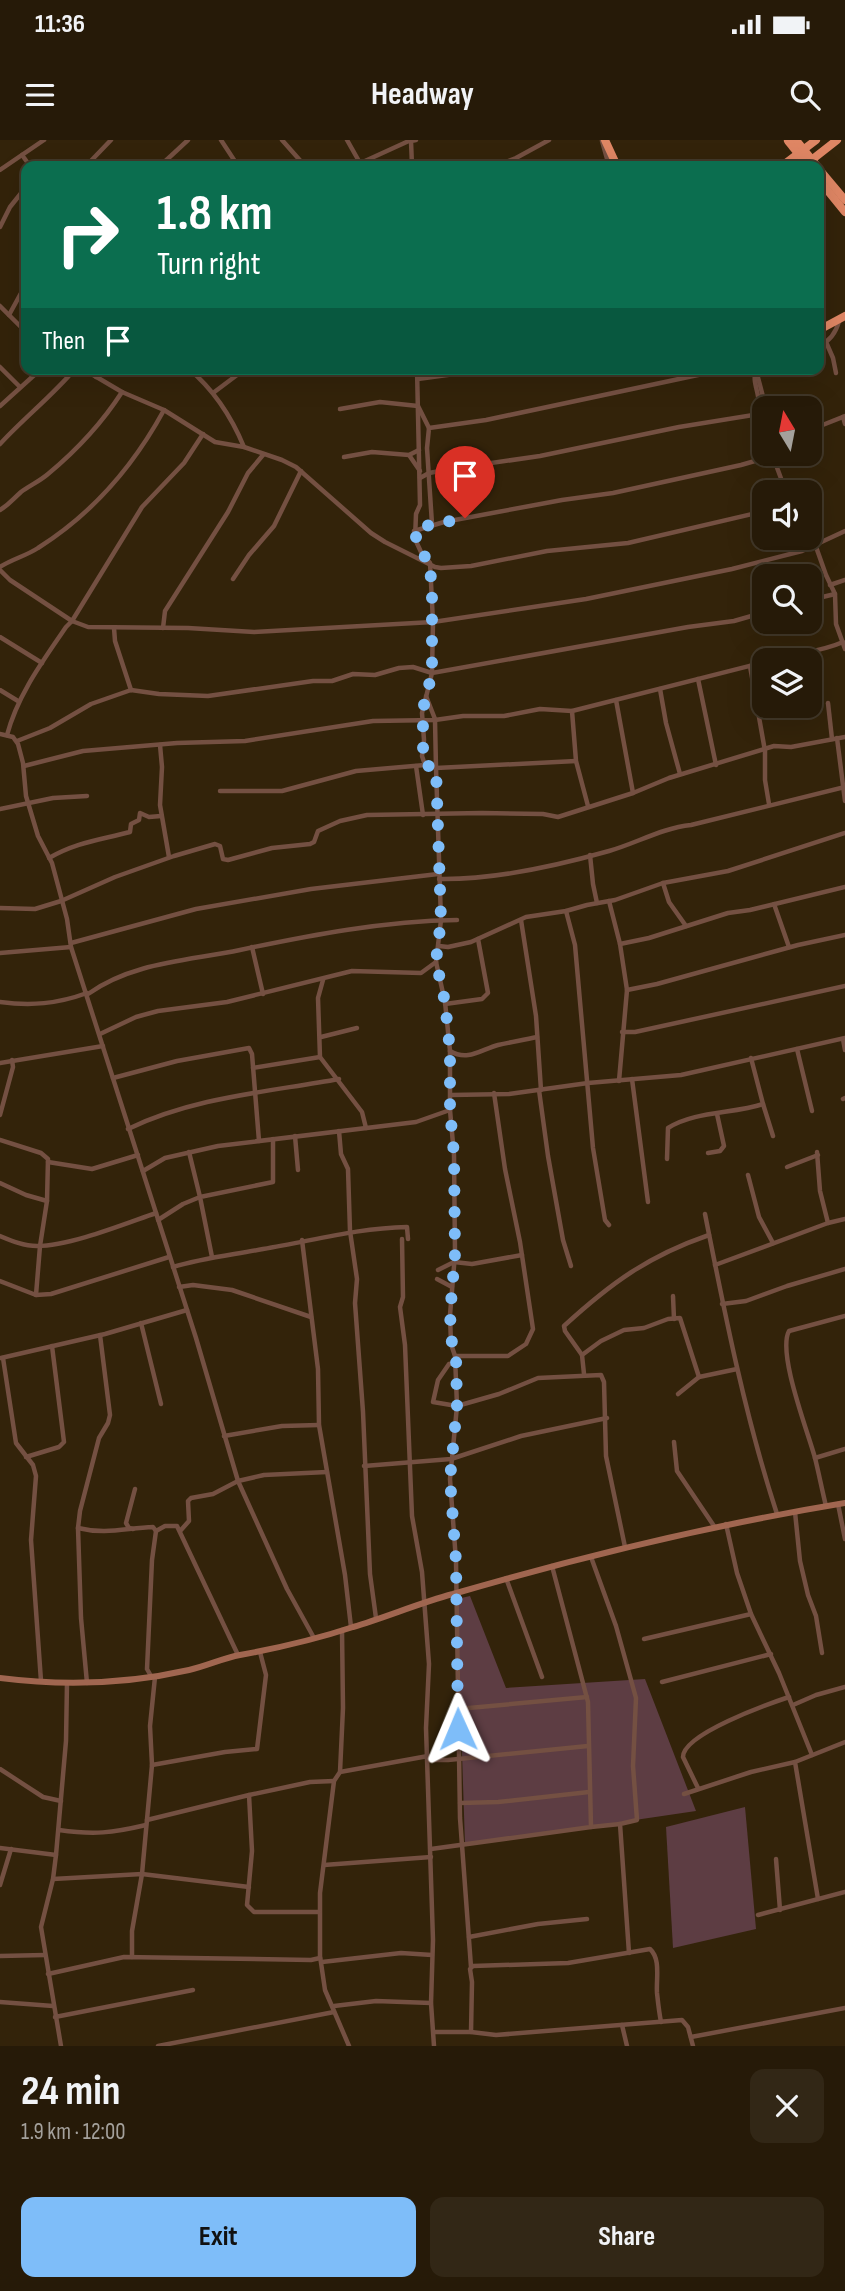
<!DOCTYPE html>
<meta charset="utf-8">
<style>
body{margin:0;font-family:"Sofia Sans Condensed",sans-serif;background:#322716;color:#f1f3f6;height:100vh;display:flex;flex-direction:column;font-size:26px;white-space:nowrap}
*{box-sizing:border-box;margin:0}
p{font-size:23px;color:#a4a19c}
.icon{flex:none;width:38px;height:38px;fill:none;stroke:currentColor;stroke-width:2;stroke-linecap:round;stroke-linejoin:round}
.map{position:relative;height:1906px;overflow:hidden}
.details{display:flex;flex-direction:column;background:#261a08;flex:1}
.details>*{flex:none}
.banner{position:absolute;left:21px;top:21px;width:803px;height:214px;border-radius:14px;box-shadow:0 7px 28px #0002,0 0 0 2px #423829;background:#0b6e4f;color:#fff;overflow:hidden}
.needle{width:46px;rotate:350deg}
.buttons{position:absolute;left:752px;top:256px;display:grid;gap:14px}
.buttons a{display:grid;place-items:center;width:70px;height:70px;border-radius:14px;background:#261a08;box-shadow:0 7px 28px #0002,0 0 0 2px #423829;font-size:35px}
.pin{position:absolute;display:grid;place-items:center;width:60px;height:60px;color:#fff;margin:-72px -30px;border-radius:50% 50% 50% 0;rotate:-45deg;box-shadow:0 0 7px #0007}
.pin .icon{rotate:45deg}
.me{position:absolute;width:77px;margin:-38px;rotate:359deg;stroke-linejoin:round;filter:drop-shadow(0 0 5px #0008)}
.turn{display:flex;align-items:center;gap:24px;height:147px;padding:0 21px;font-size:32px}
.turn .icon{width:91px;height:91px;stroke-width:2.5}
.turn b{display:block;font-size:49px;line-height:60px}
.then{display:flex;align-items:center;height:66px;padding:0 21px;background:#0003;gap:14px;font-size:26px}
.round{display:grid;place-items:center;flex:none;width:74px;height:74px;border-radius:14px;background:#322716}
.headline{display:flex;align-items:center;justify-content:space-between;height:119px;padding:0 21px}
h1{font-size:42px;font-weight:700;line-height:52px}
.cta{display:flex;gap:14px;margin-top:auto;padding:14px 21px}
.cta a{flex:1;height:80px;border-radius:14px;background:#7ebdf9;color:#111;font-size:28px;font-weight:700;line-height:80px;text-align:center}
.cta a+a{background:#322716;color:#f1f3f6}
.status{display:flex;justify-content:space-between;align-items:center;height:49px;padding:0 35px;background:#261a08;direction:ltr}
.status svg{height:19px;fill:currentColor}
header{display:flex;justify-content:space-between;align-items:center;height:91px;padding:0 21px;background:#261a08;font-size:32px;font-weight:700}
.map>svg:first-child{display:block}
.green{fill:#5d3d43}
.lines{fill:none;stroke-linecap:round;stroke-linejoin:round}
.street{stroke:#745042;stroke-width:4.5}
.secondary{stroke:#a06650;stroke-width:6}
.highway{stroke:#df8664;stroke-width:8}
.highway-bridge{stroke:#df8664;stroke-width:8}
.route{stroke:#7ebdf9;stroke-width:12;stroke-dasharray:0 21.6}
</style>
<div class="status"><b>11:36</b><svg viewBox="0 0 49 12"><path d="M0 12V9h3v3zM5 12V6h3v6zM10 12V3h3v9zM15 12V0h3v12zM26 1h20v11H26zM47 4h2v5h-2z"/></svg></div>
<header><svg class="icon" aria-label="menu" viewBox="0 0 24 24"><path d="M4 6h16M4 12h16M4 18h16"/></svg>Headway<svg class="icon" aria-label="search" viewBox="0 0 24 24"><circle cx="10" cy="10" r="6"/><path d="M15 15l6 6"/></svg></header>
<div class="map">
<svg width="845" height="1906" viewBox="0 0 845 1906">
<rect width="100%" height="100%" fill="#33230a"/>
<!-- green -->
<g class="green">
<path d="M 470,1456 L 506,1548 L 645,1539 L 696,1671 L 465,1705 L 457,1459 Z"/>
<path d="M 745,1667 L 756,1789 L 673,1808 L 666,1687 Z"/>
</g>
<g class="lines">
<!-- street -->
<g class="street">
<path d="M 221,0 L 238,26"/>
<path d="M 282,0 L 305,26"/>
<path d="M 347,0 L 360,23"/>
<path d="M 602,1 L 609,26"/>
<path d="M 22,15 L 30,26"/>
<path d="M 86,26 L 111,0"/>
<path d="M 160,26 L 188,0"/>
<path d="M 354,26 L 411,0"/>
<path d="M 412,26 L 411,1 L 416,0"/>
<path d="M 495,26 L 516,18 L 549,0"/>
<path d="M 0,30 L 44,0"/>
<path d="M 0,87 L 10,67 L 26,47"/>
<path d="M 0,166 L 26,192"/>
<path d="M 9,175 L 26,144"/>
<path d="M 826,202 L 833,218 L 836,233"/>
<path d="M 819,206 C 830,201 836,193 839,181"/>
<path d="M 0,227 L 19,246"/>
<path d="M 83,229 L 122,252 L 164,270 L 215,302 L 244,307 L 282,320 L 296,327 L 371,393 L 385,402 L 435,427 L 441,428 L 471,426 L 547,411 L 628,403 L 765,371"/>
<path d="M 189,229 C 214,250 232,278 244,307"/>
<path d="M 417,229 L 420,365 L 416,374 L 415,399 L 421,412 L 430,423 L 433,482 L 432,533 L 422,573 L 424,600 L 422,616 L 425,625 L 436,628 L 441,780 L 436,822 L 445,862 L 450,911 L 450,970 L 454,1015 L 455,1114 L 450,1175 L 451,1204 L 455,1216 L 457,1266 L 450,1339 L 456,1421 L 460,1678 L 471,1827"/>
<path d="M 756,230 L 766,268"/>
<path d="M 314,234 L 322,229"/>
<path d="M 96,237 L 101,229"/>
<path d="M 418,239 L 491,229"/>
<path d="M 213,253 L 245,229"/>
<path d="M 0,266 L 41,229"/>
<path d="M 340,269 L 380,262 L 418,266 L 429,288"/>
<path d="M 754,274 C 766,260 750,245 756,229"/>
<path d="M 843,277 L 845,284"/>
<path d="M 810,290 L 845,276"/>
<path d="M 0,304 C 24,278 52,256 75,229"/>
<path d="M 772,314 L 786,352"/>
<path d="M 409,315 L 420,331"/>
<path d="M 344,317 L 372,312 L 409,315 L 419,310"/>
<path d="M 420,338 L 429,333 L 457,328 L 540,316 L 679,287 L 765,273"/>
<path d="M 0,370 C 10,364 13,359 21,352 C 29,346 40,341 48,334 C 77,310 102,283 122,252"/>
<path d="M 432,384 L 427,308 L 429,288 L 486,280 L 726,229"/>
<path d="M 414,391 L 444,382 L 562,360 L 613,353 L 741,325 L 772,316"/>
<path d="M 808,397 L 815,404 L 826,435 L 835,454 L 836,484 L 845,509"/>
<path d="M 0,427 C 12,419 26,416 38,408 C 92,374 134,325 164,270"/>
<path d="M 0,430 L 10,440 L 72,481 L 142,367 L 184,323 L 203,294"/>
<path d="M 233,439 L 249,415 L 274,386 L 301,331"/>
<path d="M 830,445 L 845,440"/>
<path d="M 810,460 L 835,454"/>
<path d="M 114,488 L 115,501 L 131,550"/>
<path d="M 163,488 L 165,471 L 228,372 L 248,333 L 263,315"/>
<path d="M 0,497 L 42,523"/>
<path d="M 773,520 C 796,513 821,512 843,502"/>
<path d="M 750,526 L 765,611 L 765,640 L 769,664"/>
<path d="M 698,539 L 716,625"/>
<path d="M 660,549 L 666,583 L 680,634"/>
<path d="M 0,550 L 18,561"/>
<path d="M 426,556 L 435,579"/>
<path d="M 616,560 L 633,653"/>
<path d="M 828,563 L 832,599"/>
<path d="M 572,571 L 576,621 L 588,666"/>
<path d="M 435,580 L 436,628 L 576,621"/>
<path d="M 0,594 L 13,597 L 18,604 L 23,623 L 26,656 L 38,696 L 52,723 L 67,779 L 71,807 L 196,1198 L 238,1341 L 287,1449 L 314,1498"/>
<path d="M 7,595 C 18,554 43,521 66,487 L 72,481 L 88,487 L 188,488 L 254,492 L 433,482 L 586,459 L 732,429 L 802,411 L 845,391"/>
<path d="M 837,598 L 845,661"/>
<path d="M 17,601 L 50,588 L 91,564 L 131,550 L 159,554 L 208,556 L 313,541 L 332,541 L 353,534 L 375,535 L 399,528 L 413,527 L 432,533 L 688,487 L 734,481 L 765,472"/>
<path d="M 160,605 L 162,627 L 160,665 L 169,717"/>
<path d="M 24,626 L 83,611 L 177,603 L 245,601 L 373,581 L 435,580 L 463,576 L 504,576 L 540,569 L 572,571 L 765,522"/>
<path d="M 416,626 L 423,675"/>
<path d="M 220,651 L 282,651 L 356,631 L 425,625"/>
<path d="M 0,669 L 53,658 L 87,656"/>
<path d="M 590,715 L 593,744 L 597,763"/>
<path d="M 49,718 C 77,702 100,700 130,692 L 131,684 L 139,680 L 140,673 L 149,677 L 161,676"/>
<path d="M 439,739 C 494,740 556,726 609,711 C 637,703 662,688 691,685 L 845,647"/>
<path d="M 663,743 L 669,762 L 686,786"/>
<path d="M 609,761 L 620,804 L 627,850 L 619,941"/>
<path d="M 774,764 L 789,807"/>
<path d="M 0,768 L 35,769 L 61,761 L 115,737 L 174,716 L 215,704 L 220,706 L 223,719 L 228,720 L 272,708 L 310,704 L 314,702 L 318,691 L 340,681 L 367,675 L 482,673 L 543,674 L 558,677 L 633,653 L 669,638 L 774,606 L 791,607 L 845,597"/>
<path d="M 566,771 L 575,805 L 593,1008 L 605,1080 L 609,1085"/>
<path d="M 521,780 L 536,876 L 541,950"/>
<path d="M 71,803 L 196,769 L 311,749 L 438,734"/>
<path d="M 620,804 L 649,798 L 728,773 L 750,770 L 845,747"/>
<path d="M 439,806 L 448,807 L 471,802 L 526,777 L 566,771 L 587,765 L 615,760 L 663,743 L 728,731 L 845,693"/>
<path d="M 252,807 L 263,854"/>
<path d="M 0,813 L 71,807"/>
<path d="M 323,840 L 318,858 L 320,917 L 362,972 L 366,988"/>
<path d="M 627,850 L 657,844 L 798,805 L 845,795"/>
<path d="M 88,854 C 133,822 188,821 240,810 C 311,795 384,781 457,780"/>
<path d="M 0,862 C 31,866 57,864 87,853"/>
<path d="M 445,864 L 482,859 L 488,853 L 478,799"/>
<path d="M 622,892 L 635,892 L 845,846"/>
<path d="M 100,894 L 136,877 L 158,871 L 227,862 L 352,831 L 421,833 L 436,822"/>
<path d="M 321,897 L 357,888"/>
<path d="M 843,899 L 845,910"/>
<path d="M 797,909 L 812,971"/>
<path d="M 450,911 C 468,922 482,909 498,905 C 511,902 524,900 537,897"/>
<path d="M 0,923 L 103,906"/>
<path d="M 253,928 L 320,917"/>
<path d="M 113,938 L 177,921 L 249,908 L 252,914 L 259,1001"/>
<path d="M 632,939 L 648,1062"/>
<path d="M 539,950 L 548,1016 L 563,1100 L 571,1126"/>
<path d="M 451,955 L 509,954 L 588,943 L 681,935 L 845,898"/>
<path d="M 843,959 L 845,958"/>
<path d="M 763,964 L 773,996"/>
<path d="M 0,975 L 13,927 L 12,920"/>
<path d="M 128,989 C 194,957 268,952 339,939"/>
<path d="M 339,991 L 341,1014 L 348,1029 L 350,1091 L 357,1139 L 355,1163 L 363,1272 L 370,1434 L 376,1478"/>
<path d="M 295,996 L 298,1030"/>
<path d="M 0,1000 L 41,1013 L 48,1019 L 47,1061 L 40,1106 L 36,1155"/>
<path d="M 817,1012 L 820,1051 L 828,1083"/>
<path d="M 708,1013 L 720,1011 L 724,1006 L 717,974"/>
<path d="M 667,1019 L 668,988 C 695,971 733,974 763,964 L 751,918"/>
<path d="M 48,1022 L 92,1029 L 138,1015"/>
<path d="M 787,1027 L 818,1015"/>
<path d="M 143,1031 L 165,1018 L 218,1006 L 416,982 L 450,970"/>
<path d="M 748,1035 L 759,1077 L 773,1103"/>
<path d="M 0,1043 L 26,1055 L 47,1061"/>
<path d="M 705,1074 C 725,1175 745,1276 777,1374"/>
<path d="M 158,1080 L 183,1064 L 200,1057 L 189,1012"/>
<path d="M 0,1096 C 12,1101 24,1106 37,1106 C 70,1106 124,1084 156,1073"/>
<path d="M 402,1099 L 403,1157 L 400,1167 L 405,1205 L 412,1376 L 422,1432 L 429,1524 L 426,1588 L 433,1800 L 431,1863 L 434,1906"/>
<path d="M 302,1100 L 318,1229 L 319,1285 L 345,1435 L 351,1487"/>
<path d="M 212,1117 L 200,1057 L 273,1042 L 273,999"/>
<path d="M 715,1125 L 828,1083 L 845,1079"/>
<path d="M 173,1127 C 203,1118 232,1115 263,1109 C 312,1101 357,1088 407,1087 L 408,1099"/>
<path d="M 438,1130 L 454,1122 L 472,1124 L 522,1115"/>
<path d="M 437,1139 L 452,1147"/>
<path d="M 0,1141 L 36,1155 L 51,1154 L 169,1117"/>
<path d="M 179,1147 L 193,1145 L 232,1150 L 311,1177"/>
<path d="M 673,1156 L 674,1179"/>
<path d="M 722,1164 L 746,1161 L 787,1146 L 845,1129"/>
<path d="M 141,1183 L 161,1264"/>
<path d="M 582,1215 L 565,1191 L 564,1186 C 611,1143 648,1116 709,1095"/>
<path d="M 455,1216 L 508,1216 L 526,1204 L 533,1189 L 520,1102 L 505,1029 L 494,953"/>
<path d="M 1,1218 L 105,1194 L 187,1170"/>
<path d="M 3,1218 L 16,1303 L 33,1325 L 36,1336 L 31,1400 L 41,1541"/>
<path d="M 456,1223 L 449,1224 L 438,1240 L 433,1262 L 457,1266 L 499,1254 L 538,1238 L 601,1235 L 604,1242 L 606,1316 L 625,1407"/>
<path d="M 584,1234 L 582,1215 L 601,1201 L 624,1190 L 644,1188 L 668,1179 L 680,1178 L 699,1237"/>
<path d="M 678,1254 L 699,1237 L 737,1229"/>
<path d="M 224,1296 L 282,1286 L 319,1285"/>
<path d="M 674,1302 L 677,1331 L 714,1386"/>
<path d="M 26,1317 L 59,1307 L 64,1302 L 52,1206"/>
<path d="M 815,1318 L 845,1309"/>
<path d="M 364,1326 L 451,1319 L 521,1296 L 607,1278"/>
<path d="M 838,1364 L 845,1399"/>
<path d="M 826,1366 C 822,1350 819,1334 815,1318 C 808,1292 777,1213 789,1191 L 845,1176"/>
<path d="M 795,1372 L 800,1421 L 808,1455 L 816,1476 L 822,1513"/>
<path d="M 726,1384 L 737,1433 L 751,1474 L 779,1533 L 812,1615"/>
<path d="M 78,1388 C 106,1395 126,1388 153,1387 L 156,1391 L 165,1386 L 177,1386 L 238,1515"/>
<path d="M 133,1389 L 129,1388 L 126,1383 L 135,1349"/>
<path d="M 181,1390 L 189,1381 L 188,1361 L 191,1358 L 213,1354 L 238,1341 L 264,1335 L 327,1332"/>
<path d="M 591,1417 L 616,1486 L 636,1558 L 633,1626 L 637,1680 L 620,1684 L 629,1813"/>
<path d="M 506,1438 L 542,1537"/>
<path d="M 342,1490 L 343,1568 L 340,1632 L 334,1641 L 320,1753 L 320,1816 L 325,1850 L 349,1906"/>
<path d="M 644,1499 L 751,1474"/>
<path d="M 151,1536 L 147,1529 L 152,1420 L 156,1391"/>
<path d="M 662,1542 L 771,1514"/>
<path d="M 87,1543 L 81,1478 L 78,1388 L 80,1371 L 99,1298 L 108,1283 L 110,1275 L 100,1195"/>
<path d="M 793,1565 L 816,1555 L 845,1547"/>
<path d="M 458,1569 L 587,1557"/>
<path d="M 428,1620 L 448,1620 L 588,1606"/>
<path d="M 152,1625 L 225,1612 L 257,1609 L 266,1535 L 260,1512"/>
<path d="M 0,1629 L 43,1657 L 61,1661"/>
<path d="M 340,1632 L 428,1616"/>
<path d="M 698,1648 L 683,1617 C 683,1594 768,1564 789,1557"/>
<path d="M 684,1654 L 751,1632 L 795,1622"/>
<path d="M 249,1655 L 252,1711 L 247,1765 L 254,1772 L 319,1772"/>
<path d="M 460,1663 L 498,1662 L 589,1652"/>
<path d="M 147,1680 L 249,1655 L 310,1642 L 334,1641"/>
<path d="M 591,1687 L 620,1684"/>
<path d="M 59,1690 C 94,1695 112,1693 146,1685"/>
<path d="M 0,1708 L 56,1715"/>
<path d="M 431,1709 L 591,1687 L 588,1562 L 552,1426"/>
<path d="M 776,1719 L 780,1770"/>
<path d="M 324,1725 L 431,1717"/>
<path d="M 53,1739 L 142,1734 L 249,1747"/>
<path d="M 0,1745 L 11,1709"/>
<path d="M 818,1759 L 795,1622 L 845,1602"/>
<path d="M 758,1775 L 845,1752"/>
<path d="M 469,1797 L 538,1784 L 587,1779"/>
<path d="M 0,1816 L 45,1815"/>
<path d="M 132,1817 L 132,1791 L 142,1734 L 152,1625 L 150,1586 L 155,1537"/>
<path d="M 322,1822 L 401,1813 L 432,1815"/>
<path d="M 48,1834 L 124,1817 L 311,1820 L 320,1818"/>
<path d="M 0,1862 L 53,1866"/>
<path d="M 334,1866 L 376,1861 L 431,1863"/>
<path d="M 55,1877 L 193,1850"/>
<path d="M 622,1885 L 627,1906"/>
<path d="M 434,1892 L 471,1892 L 496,1895 L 682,1880 L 688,1887 L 693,1906"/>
<path d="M 471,1892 L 472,1842 L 470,1829 L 473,1826 L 568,1823 L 650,1809 C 661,1819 656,1839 657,1853 C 658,1862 659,1872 661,1882"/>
<path d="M 691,1897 L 845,1868"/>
<path d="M 61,1906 L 41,1787 L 53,1739 L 56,1715 L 66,1601 L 67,1543"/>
<path d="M 158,1906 L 334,1872"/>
</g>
<!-- secondary -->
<path class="secondary" d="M 0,1538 C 63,1546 127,1544 189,1530 C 207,1526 223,1518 240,1515 C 278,1508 317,1499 353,1487 C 387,1477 419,1463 453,1454 C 583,1416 712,1385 845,1363"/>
<!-- highway -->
<g class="highway">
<path d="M 605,0 L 617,26"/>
<path d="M 809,22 L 837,0"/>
<path d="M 782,26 L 816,0"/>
<path d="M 819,29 L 845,60"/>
<path d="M 819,40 L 845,72"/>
<path d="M 819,190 L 845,176"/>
</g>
<!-- highway-bridge -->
<g class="highway-bridge">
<path d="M 796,0 L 817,26"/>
<path d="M 788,1 L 808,26"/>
</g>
</g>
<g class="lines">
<!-- route -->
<path class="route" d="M 458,1589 L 456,1421 L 450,1339 L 457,1266 L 456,1216 L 452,1204 L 450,1175 L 455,1114 L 454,1015 L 450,970 L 450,911 L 445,862 L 436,821 L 441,780 L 436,628 L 425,625 L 422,616 L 424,600 L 422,573 L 432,533 L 432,458 L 430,423 L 421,412 L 414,391 L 425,386 L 465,378"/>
</g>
</svg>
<div class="buttons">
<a><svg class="needle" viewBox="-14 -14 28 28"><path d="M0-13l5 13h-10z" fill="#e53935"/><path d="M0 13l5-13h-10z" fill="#a4a19c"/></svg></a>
<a><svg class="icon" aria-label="sound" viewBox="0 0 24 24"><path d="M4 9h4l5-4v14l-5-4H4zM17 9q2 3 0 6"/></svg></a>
<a><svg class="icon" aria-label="search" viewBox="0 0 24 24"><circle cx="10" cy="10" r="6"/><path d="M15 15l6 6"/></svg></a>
<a><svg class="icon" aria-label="layers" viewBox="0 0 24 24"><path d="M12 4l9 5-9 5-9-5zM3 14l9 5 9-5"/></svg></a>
</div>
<div class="pin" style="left:465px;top:378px;background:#d93025"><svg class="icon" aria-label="arrive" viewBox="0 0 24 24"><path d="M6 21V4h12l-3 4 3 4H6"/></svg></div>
<svg class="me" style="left:458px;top:1589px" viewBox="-20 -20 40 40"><path d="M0-17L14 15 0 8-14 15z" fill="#7ebdf9" stroke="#fff" stroke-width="4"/></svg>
<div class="banner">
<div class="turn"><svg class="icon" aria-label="right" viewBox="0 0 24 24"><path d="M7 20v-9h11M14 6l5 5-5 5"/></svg><div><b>1.8 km</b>Turn right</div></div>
<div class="then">Then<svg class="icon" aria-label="arrive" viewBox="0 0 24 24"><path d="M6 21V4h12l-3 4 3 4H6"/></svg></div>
</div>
</div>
<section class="details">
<div class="headline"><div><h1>24 min</h1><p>1.9 km · 12:00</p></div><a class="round"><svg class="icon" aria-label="close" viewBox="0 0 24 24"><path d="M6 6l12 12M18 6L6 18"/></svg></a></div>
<div class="cta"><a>Exit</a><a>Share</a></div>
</section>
